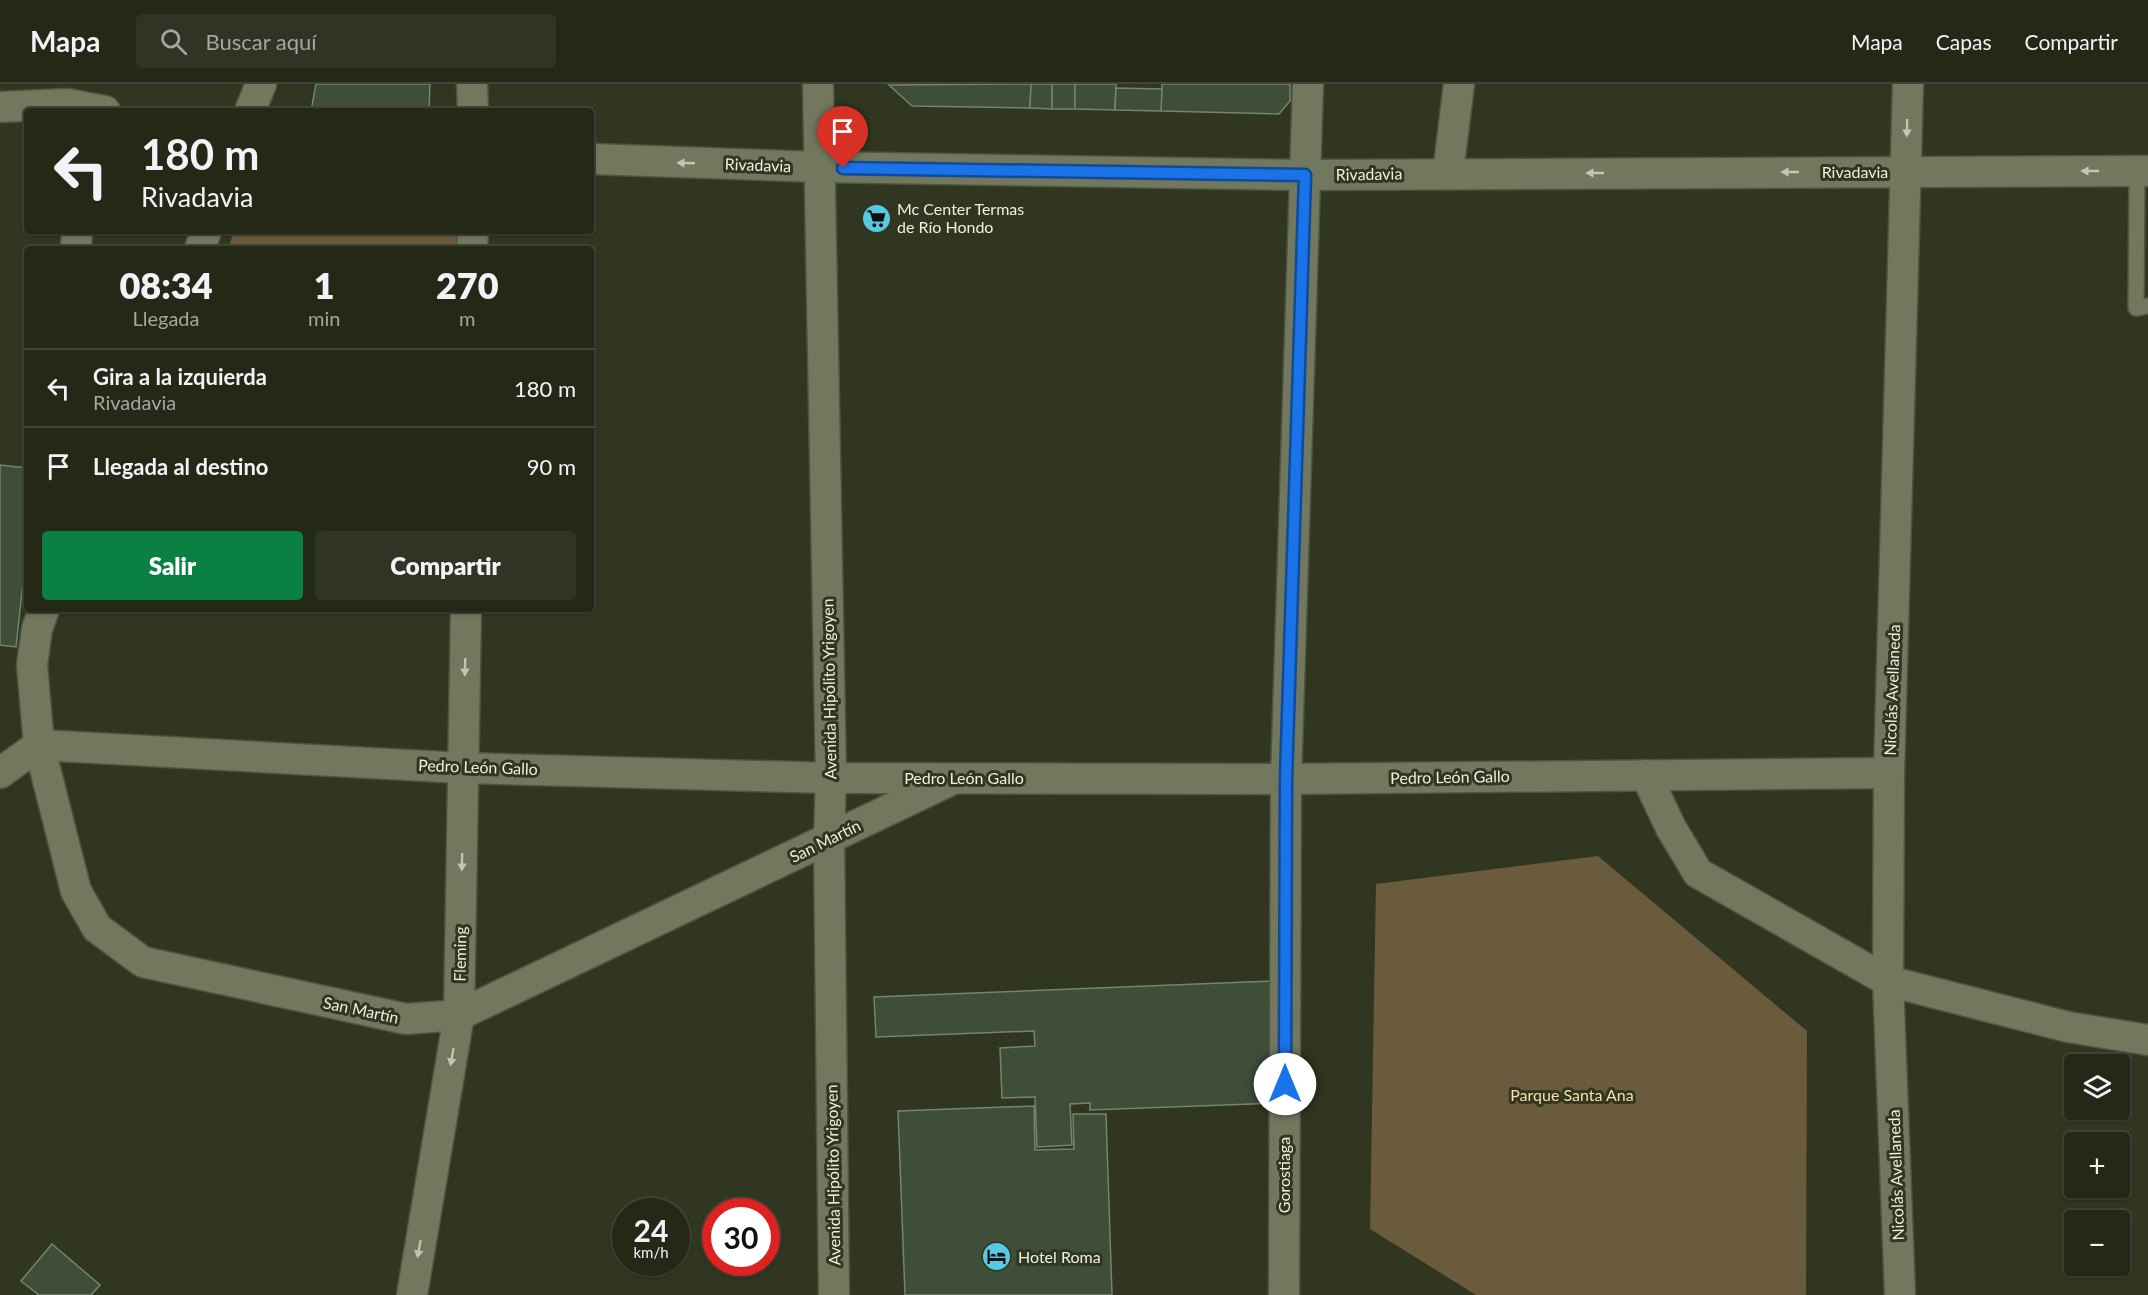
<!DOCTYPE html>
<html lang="es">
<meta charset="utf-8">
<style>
body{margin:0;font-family:Lato,sans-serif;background:#303424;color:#f1f3f6;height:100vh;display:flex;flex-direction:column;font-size:22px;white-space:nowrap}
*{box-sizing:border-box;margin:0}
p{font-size:20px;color:#a3a6a1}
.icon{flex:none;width:33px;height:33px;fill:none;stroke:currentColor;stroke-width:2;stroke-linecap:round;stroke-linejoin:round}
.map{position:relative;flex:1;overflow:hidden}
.details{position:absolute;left:24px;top:162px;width:570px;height:366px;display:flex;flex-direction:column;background:#242817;border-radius:6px;box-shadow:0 2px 4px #0004,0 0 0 2px #414436}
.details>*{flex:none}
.top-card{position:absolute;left:24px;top:24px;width:570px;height:126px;border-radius:6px;box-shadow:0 2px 4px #0004,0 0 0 2px #414436;background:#242817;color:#f1f3f6;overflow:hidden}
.tools{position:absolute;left:2064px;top:970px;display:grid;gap:12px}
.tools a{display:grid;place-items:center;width:66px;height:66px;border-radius:6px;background:#242817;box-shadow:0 2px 4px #0004,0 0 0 2px #414436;font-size:30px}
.speed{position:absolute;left:612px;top:1114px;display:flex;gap:12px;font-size:30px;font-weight:700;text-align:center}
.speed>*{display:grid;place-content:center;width:78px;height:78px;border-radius:50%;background:#242817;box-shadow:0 2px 4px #0004,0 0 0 2px #414436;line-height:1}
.speed small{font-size:15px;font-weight:400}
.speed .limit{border:9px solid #d22;background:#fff;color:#111}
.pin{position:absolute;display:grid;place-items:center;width:51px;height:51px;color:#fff;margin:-62px -26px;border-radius:50% 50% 50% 0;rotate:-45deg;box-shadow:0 0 6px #0007}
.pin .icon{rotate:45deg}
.me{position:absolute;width:66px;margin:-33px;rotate:0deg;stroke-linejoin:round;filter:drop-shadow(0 0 4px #0008)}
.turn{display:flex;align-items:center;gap:21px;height:126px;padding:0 18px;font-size:27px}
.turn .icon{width:78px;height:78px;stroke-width:2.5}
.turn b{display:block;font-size:42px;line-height:51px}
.eta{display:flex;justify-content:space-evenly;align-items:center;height:102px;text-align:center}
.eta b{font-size:36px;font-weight:800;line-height:42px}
.button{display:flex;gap:12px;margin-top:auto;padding:12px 18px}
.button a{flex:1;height:69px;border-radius:6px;background:#0b8043;color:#fff;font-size:24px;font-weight:800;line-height:69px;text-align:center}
.button a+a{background:#303424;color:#f1f3f6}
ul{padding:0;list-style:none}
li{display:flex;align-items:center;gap:18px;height:78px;padding:0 18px;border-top:2px solid #414436}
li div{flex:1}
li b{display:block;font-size:22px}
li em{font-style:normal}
header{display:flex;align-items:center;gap:36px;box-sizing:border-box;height:84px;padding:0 30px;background:#242817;border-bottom:2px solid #414436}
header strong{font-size:28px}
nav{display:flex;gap:33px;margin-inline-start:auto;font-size:21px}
.search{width:420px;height:54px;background:#303424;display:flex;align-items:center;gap:15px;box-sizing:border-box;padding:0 21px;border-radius:6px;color:#a3a6a1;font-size:22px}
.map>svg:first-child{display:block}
.green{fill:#6b5b3d}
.building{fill:#3e4e39;stroke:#73856f;stroke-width:1.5}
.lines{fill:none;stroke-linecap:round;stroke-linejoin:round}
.service-casing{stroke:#4f5440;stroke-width:18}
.minor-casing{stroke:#4f5440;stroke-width:33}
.service{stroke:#71785e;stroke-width:15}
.minor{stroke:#71785e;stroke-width:30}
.oneway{fill:#c0c6b3}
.route-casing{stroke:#114b97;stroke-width:15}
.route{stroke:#1a73e8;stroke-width:10}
.labels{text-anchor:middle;stroke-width:6;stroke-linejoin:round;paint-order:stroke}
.street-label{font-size:16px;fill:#ebf0e1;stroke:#30361f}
.poi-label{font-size:16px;fill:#ebf0e1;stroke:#30361f;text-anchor:start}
.park-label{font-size:16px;fill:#fedfa6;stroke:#30361f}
</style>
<header>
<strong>Mapa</strong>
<div class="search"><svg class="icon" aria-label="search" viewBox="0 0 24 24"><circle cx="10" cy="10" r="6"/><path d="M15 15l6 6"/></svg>Buscar aquí</div>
<nav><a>Mapa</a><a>Capas</a><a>Compartir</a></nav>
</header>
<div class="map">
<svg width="2148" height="1211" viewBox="0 0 2148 1211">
<rect width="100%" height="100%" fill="#30361f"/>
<!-- green -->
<g class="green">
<path d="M 234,147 L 457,147 L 459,165 L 228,165 Z"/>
<path d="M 1598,772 L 1807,947 L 1806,1211 L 1476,1211 L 1370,1145 L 1376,800 Z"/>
</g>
<!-- building -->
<g class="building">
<path d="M 316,0 L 430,0 L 429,27 L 311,27 Z"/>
<path d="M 1031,0 L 1030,24 L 912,22 L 889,1 Z"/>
<path d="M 1031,0 L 1052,0 L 1052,25 L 1030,24 Z"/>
<rect x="1052" y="0" width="23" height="25"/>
<path d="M 1075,0 L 1116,0 L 1115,26 L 1075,25 Z"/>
<path d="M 1162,0 L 1290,0 L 1290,17 L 1279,30 L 1161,27 Z"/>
<path d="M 1116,4 L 1162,5 L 1161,27 L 1115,26 Z"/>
<path d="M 0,381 L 27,384 L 27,461 L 16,563 L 0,561 Z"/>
<path d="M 1272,897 L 1276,1019 L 1090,1026 L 1090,1019 L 1070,1020 L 1072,1061 L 1037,1063 L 1035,1013 L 1002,1014 L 1000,964 L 1035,962 L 1034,947 L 876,953 L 874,913 Z"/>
<path d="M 1034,1022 L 1035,1066 L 1074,1065 L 1073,1030 L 1106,1030 L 1112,1211 L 905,1211 L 898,1027 Z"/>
<path d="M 52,1160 L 100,1201 L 91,1211 L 39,1211 L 21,1197 Z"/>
</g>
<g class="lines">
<defs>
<path id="service" d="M 2137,87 L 2136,224 L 2148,222"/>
<g id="minor">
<path d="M 472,0 L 473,27"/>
<path d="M 818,0 L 831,694 L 829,755 L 834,1211"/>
<path d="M 0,23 L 67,20 L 105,27"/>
<path d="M 250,27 L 261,0"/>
<path d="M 591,75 L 819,83 L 1305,91 L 2148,87"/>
<path d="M 1448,89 L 1459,0"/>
<path d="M 76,165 L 77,147"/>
<path d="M 200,165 L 206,147"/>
<path d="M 472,165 L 473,147"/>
<path d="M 44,525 L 37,545 L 32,581 L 39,661 L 76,807 L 97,844 L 143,878 L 406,935 L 459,931 L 949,697"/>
<path d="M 0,689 L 39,661 L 463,684 L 831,694 L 1286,695 L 1889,689"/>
<path d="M 1646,691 L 1671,744 L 1698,789 L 1888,897 L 2068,943 L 2148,956"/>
<path d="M 412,1211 L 459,931 L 466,525"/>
<path d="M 1284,1211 L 1286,695 L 1308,0"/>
<path d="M 1900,1211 L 1888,897 L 1889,689 L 1908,0"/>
</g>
</defs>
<!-- service casing -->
<use href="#service" class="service-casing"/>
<!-- minor casing -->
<use href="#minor" class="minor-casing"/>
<!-- service -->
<use href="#service" class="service"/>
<!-- minor -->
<use href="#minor" class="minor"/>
</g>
<!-- one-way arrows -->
<defs><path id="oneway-solid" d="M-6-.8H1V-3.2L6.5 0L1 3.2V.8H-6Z" transform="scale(1.5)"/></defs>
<g class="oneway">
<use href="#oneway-solid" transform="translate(1907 44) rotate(91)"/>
<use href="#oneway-solid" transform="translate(686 79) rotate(-178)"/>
<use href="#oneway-solid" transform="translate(2090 87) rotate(180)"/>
<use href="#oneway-solid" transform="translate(1790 88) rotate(180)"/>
<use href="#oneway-solid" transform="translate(1595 89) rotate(180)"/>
<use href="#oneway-solid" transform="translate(465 583) rotate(91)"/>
<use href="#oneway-solid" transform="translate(462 778) rotate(91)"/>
<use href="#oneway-solid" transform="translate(452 973) rotate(100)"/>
<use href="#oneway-solid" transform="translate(419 1165) rotate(100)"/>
</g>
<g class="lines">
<defs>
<path id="route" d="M 843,84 L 1305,91 L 1286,695 L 1285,1000"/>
</defs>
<!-- route casing -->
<use href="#route" class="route-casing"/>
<!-- route -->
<use href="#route" class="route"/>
</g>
<!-- icons -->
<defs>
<symbol id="supermarket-disc" viewBox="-11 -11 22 22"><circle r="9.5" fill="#57c9e2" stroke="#30361f"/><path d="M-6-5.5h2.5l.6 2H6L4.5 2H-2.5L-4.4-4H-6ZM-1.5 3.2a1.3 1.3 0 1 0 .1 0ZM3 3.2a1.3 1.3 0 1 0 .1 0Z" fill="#111"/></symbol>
<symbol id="hotel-disc" viewBox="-11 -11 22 22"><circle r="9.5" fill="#57c9e2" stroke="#30361f"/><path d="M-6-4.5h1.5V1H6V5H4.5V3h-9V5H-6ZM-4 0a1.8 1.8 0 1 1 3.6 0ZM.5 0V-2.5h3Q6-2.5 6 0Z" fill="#111"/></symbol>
</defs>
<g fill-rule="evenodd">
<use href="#supermarket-disc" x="860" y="118" width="33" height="33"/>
<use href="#hotel-disc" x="980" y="1156" width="33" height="33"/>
</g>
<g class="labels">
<!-- street labels -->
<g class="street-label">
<text transform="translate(758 81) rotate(2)" y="6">Rivadavia</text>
<text x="1855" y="94">Rivadavia</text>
<text transform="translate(1369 90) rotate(-1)" y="6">Rivadavia</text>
<text transform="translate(829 605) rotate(-91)" y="6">Avenida Hipólito Yrigoyen</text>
<text transform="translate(1892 606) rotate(-88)" y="6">Nicolás Avellaneda</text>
<text transform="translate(478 683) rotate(2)" y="6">Pedro León Gallo</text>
<text transform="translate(1450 693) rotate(-1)" y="6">Pedro León Gallo</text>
<text x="964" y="700">Pedro León Gallo</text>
<text transform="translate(825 757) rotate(-26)" y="6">San Martín</text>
<text transform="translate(460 870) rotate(-89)" y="6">Fleming</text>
<text transform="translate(361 926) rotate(12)" y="6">San Martín</text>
<text transform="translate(833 1091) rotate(-91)" y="6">Avenida Hipólito Yrigoyen</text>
<text transform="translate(1284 1091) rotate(-90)" y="6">Gorostiaga</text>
<text transform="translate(1896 1091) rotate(-92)" y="6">Nicolás Avellaneda</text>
</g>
<!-- poi labels -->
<g class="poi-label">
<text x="897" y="131">Mc Center Termas<tspan x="897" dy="18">de Río Hondo</tspan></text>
<text x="1018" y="1179">Hotel Roma</text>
</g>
<!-- park labels -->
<g class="park-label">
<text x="1572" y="1017">Parque Santa Ana</text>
</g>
</g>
</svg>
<div class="tools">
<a><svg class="icon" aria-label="layers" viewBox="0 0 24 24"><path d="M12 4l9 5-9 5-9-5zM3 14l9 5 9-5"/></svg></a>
<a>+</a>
<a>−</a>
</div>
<div class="speed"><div>24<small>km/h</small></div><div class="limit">30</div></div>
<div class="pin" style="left:843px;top:84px;background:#d93025"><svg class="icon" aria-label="arrive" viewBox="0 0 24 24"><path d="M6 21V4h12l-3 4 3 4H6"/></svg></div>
<svg class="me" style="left:1285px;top:1000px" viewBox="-20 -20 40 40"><circle r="19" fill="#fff"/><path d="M0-13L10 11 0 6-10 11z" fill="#1a73e8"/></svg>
<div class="top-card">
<div class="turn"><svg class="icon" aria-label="left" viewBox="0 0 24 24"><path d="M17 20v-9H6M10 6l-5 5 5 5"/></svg><div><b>180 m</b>Rivadavia</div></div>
</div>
<section class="details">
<div class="eta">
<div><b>08:34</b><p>Llegada</p></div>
<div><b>1</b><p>min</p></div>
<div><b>270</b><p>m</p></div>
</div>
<ul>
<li><svg class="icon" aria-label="left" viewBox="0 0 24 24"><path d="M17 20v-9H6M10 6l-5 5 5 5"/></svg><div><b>Gira a la izquierda</b><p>Rivadavia</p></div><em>180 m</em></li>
<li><svg class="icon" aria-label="arrive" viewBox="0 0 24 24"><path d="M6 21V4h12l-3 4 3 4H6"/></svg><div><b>Llegada al destino</b></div><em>90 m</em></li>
</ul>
<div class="button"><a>Salir</a><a>Compartir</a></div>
</section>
</div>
